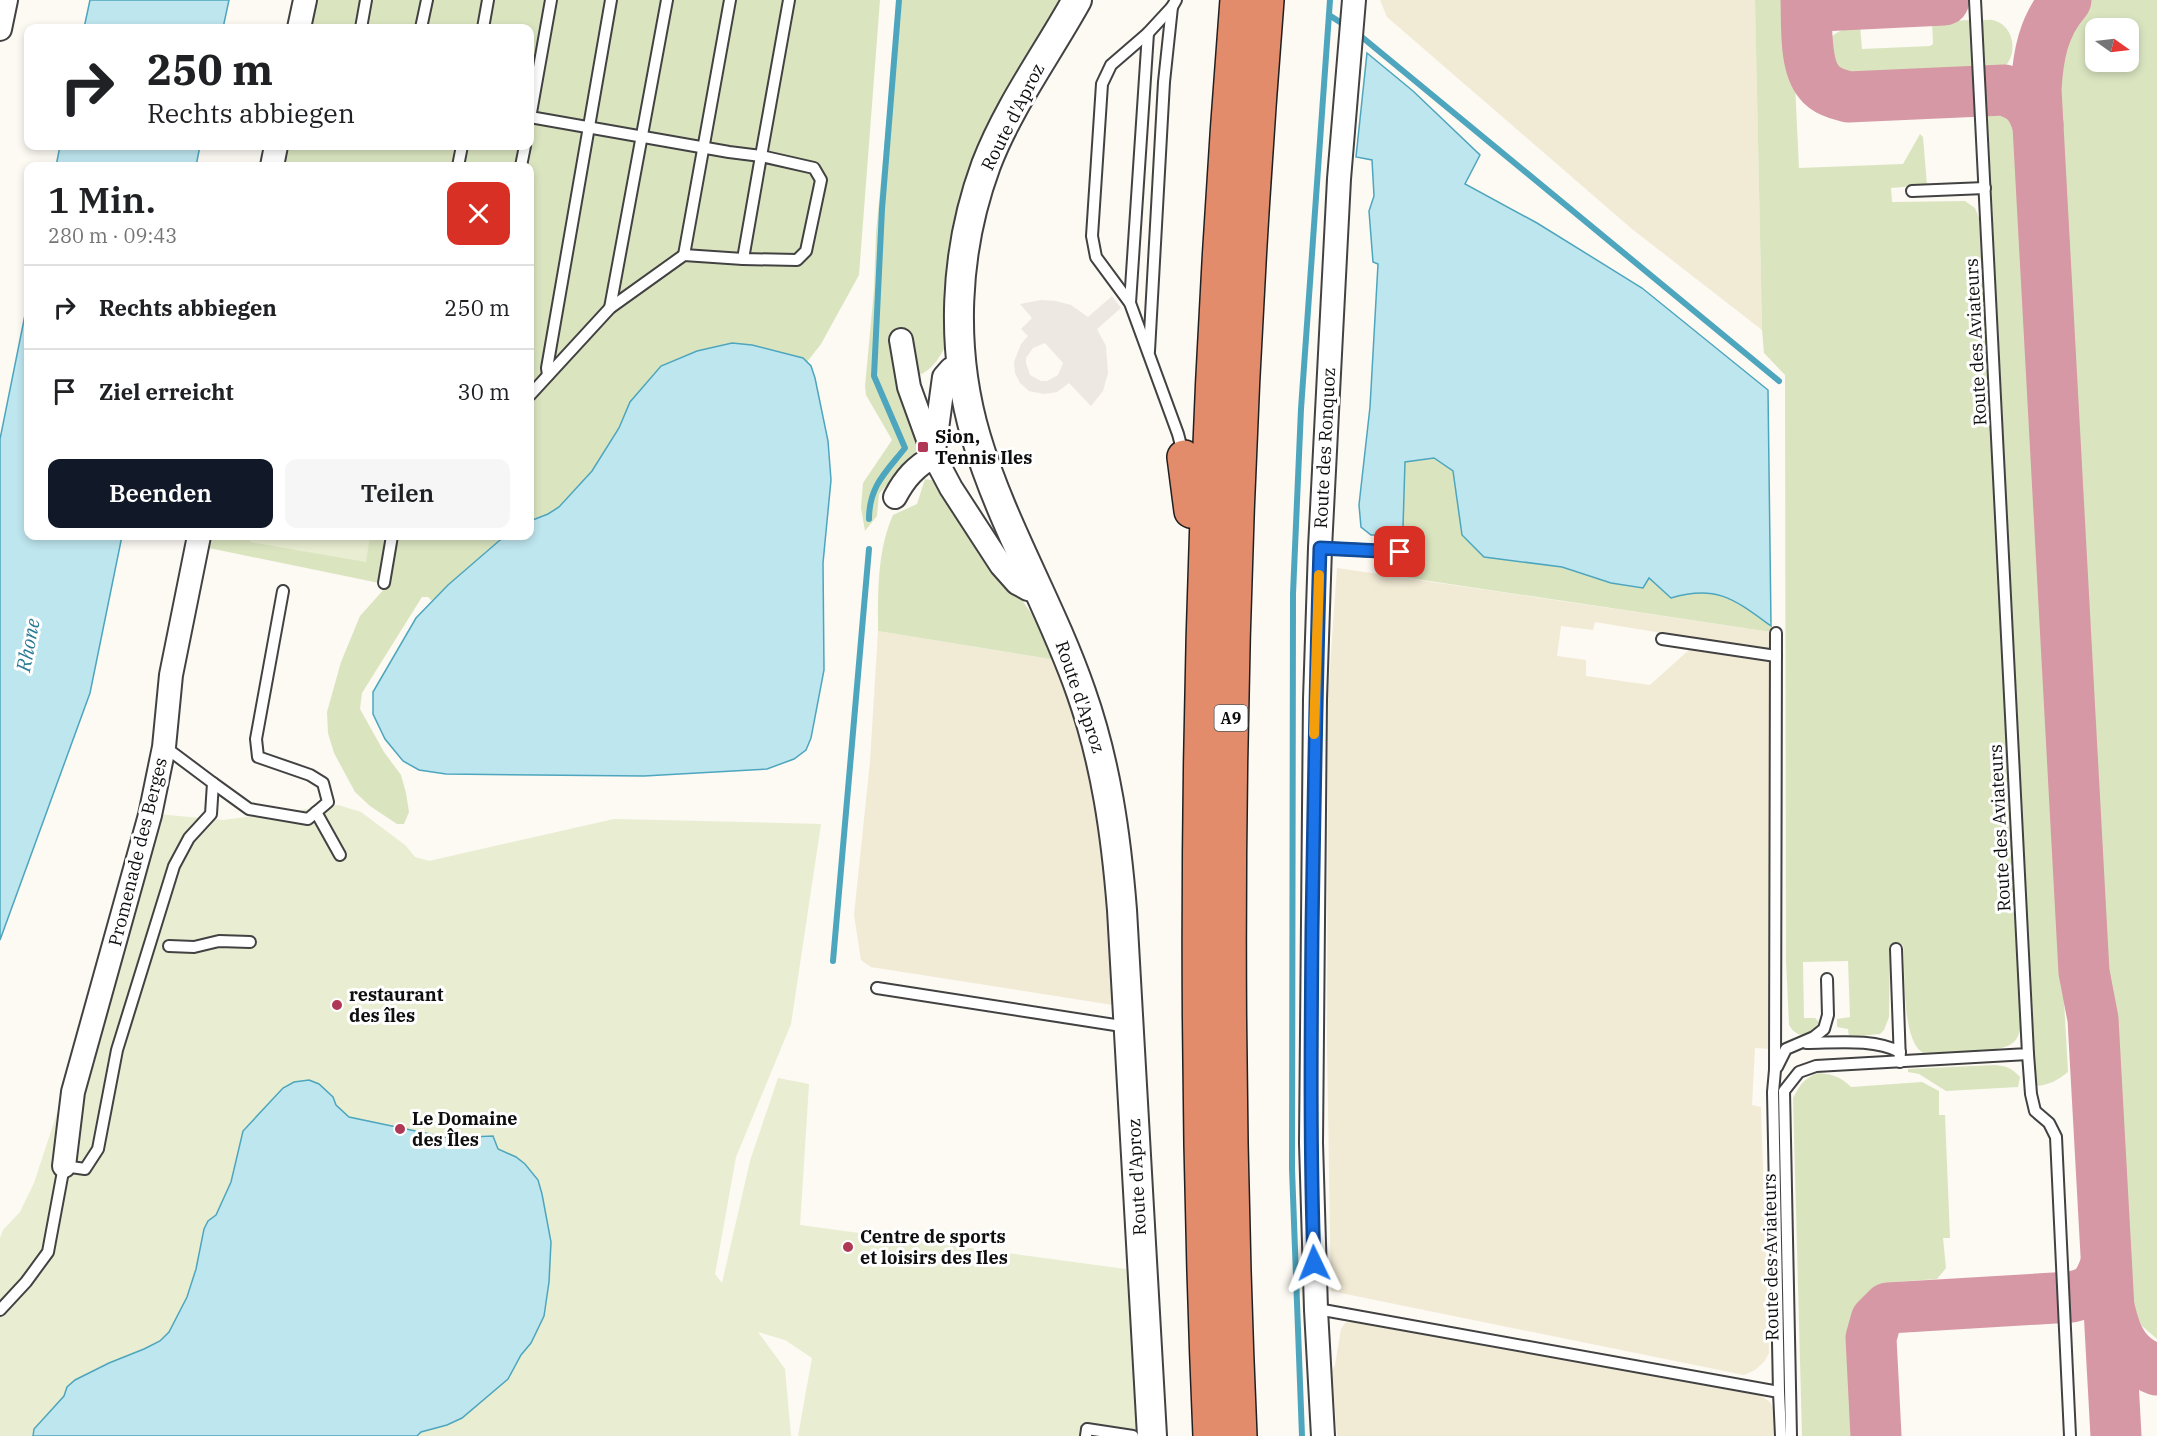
<!DOCTYPE html>
<html lang="de">
<meta charset="utf-8">
<style>
body{margin:0;font-family:"IBM Plex Serif",serif;background:#f6f6f6;color:#202124;height:100vh;display:flex;flex-direction:column;font-size:22px;white-space:nowrap}
*{box-sizing:border-box;margin:0}
p{font-size:20px;color:#757577}
.icon{flex:none;width:33px;height:33px;fill:none;stroke:currentColor;stroke-width:2;stroke-linecap:round;stroke-linejoin:round}
.map{position:relative;flex:1;overflow:hidden}
.sheet{position:absolute;left:24px;top:162px;width:510px;height:378px;display:flex;flex-direction:column;background:#fff;border-radius:12px;box-shadow:0 3px 9px #0003}
.sheet>*{flex:none}
.hud{position:absolute;left:24px;top:24px;width:510px;height:126px;border-radius:12px;box-shadow:0 3px 9px #0003;background:#fff;color:#202124;overflow:hidden}
.needle{width:39px;rotate:104deg}
.tools{position:absolute;left:2085px;top:18px;display:grid;gap:12px}
.tools a{display:grid;place-items:center;width:54px;height:54px;border-radius:12px;background:#fff;box-shadow:0 3px 9px #0003;font-size:30px}
.pin{position:absolute;display:grid;place-items:center;width:51px;height:51px;color:#fff;margin:-26px;border-radius:12px;box-shadow:0 3px 9px #0006}
.me{position:absolute;width:66px;margin:-33px;rotate:358deg;stroke-linejoin:round;filter:drop-shadow(0 0 4px #0008)}
.turn{display:flex;align-items:center;gap:21px;height:126px;padding:0 24px;font-size:27px}
.turn .icon{width:78px;height:78px;stroke-width:2.5}
.turn b{display:block;font-size:42px;line-height:51px}
.round{display:grid;place-items:center;flex:none;width:63px;height:63px;border-radius:12px;background:#f6f6f6}
.head{display:flex;align-items:center;justify-content:space-between;height:102px;padding:0 24px}
h1{font-size:36px;font-weight:600;line-height:45px}
.primary-button{display:flex;gap:12px;margin-top:auto;padding:12px 24px}
.primary-button a{flex:1;height:69px;border-radius:12px;background:#111827;color:#fff;font-size:24px;font-weight:600;line-height:69px;text-align:center}
.primary-button a+a{background:#f6f6f6;color:#202124}
ul{padding:0;list-style:none}
li{display:flex;align-items:center;gap:18px;height:84px;padding:0 24px;border-top:2px solid #e0e0e0}
li div{flex:1}
li b{display:block;font-size:22px}
li em{font-style:normal}
.map>svg:first-child{display:block}
.farmland{fill:#f1ead5}
.green{fill:#dae5c0;fill-rule:evenodd}
.pitch{fill:#e9edd1}
.plaza{fill:#eee8e2;fill-rule:evenodd}
.water{fill:#bee6ef;stroke:#4da6bd;stroke-width:1.5}
.lines{fill:none;stroke-linecap:round;stroke-linejoin:round}
.stream{stroke:#4da6bd;stroke-width:6}
.taxiway{stroke:#d698a4;stroke-width:51}
.service-casing{stroke:#424242;stroke-width:14}
.minor-casing{stroke:#424242;stroke-width:26}
.tertiary-casing{stroke:#424242;stroke-width:32}
.motorway-casing{stroke:#202020;stroke-width:36}
.service{stroke:#fff;stroke-width:10}
.minor{stroke:#fff;stroke-width:22}
.tertiary{stroke:#fff;stroke-width:28}
.motorway{stroke:#e38c6c;stroke-width:33}
.route-casing{stroke:#114b97;stroke-width:15}
.route{stroke:#1a73e8;stroke-width:10}
.slow{stroke:#f59e0b;stroke-width:10}
.poi-dot{fill:#af3854;stroke:#fff;stroke-width:2}
.labels{text-anchor:middle;stroke-width:6;stroke-linejoin:round;paint-order:stroke}
.shield{fill:#fff;stroke:#575757;stroke-width:1.5}
.shield-label{font-size:16px;font-weight:bold;fill:#0f0f0f}
.street-label{font-size:18px;fill:#0f0f0f;stroke:#fff}
.poi-label{font-size:18px;font-weight:bold;fill:#0f0f0f;stroke:#fff;text-anchor:start}
.water-label{font-size:20px;font-style:italic;fill:#277893;stroke:#fff}
</style>
<div class="map">
<svg width="2157" height="1436" viewBox="0 0 2157 1436">
<rect width="100%" height="100%" fill="#fdf9f3"/>
<!-- farmland -->
<g class="farmland">
<path d="M 1380,0 L 1755,0 L 1762,330 L 1632,229 L 1387,17 Z"/>
<path d="M 1337,568 L 1771,632 L 1771,651 L 1595,622 L 1593,630 L 1561,626 L 1557,656 L 1586,660 L 1586,676 L 1650,685 L 1691,648 L 1769,660 L 1771,1049 L 1755,1048 L 1752,1105 L 1761,1107 L 1769,1353 L 1764,1362 L 1755,1370 L 1744,1375 L 1331,1291 L 1327,1046 L 1328,696 Z"/>
<path d="M 878,631 L 1056,660 L 1081,729 L 1097,791 L 1113,1005 L 871,967 L 861,960 L 854,915 L 870,762 Z"/>
<path d="M 1354,1320 L 1761,1396 L 1770,1402 L 1776,1414 L 1777,1436 L 1337,1436 L 1332,1370 L 1335,1365 L 1341,1329 L 1345,1323 Z"/>
</g>
<!-- green -->
<g class="green">
<path d="M 312,0 L 880,0 L 859,275 L 821,344 L 807,362 L 803,358 L 732,343 L 697,351 L 661,366 L 630,402 L 619,428 L 592,471 L 559,507 L 548,514 L 530,521 L 530,166 L 280,166 L 284,146 L 530,146 L 530,28 L 307,28 Z"/>
<path d="M 898,0 L 1063,0 L 1023,68 L 946,345 C 938,361 930,372 913,378 L 919,448 L 879,494 L 877,516 L 865,531 L 861,508 L 863,483 L 892,440 L 866,395 L 865,386 L 874,290 L 876,233 Z"/>
<path d="M 1755,0 L 1791,0 L 1799,168 L 1903,164 L 1920,134 L 1923,137 L 1927,185 L 1891,188 L 1892,202 L 1965,201 L 1975,208 L 1979,218 L 2022,1019 C 2020,1027 2020,1036 2014,1042 C 2002,1054 1944,1053 1925,1054 C 1900,1043 1906,970 1903,945 L 1890,946 L 1889,1017 L 1884,1030 L 1880,1034 L 1849,1037 L 1848,1029 L 1837,1027 L 1837,1019 L 1850,1017 L 1848,961 L 1803,962 L 1804,1018 L 1815,1018 L 1819,1022 C 1812,1039 1797,1039 1789,1025 L 1786,961 L 1785,375 L 1764,353 L 1762,330 Z"/>
<path d="M 2091,0 L 2157,0 L 2157,1339 L 2142,1326 L 2124,1290 L 2057,72 C 2061,45 2065,15 2091,0 ZM 2096,28 L 2128,28 L 2128,62 L 2096,62 Z"/>
<path d="M 1970,20 L 1972,76 L 1847,83 C 1810,65 1821,28 1860,26 L 1862,49 L 1930,46 L 1933,44 L 1932,22 Z"/>
<path d="M 1982,20 C 1986,20 1992,19 1996,21 C 2020,30 2019,72 1986,75 Z"/>
<path d="M 1987,106 C 1998,106 2008,108 2015,117 L 2068,1072 C 2058,1080 2049,1085 2036,1086 Z"/>
<path d="M 1372,160 L 1464,183 L 1537,223 L 1642,288 L 1768,390 L 1771,632 L 1403,577 L 1397,535 L 1403,526 L 1405,462 L 1434,458 L 1453,471 L 1462,535 L 1484,557 L 1562,567 L 1611,583 L 1649,577 L 1671,598 L 1690,592 L 1389,264 L 1373,262 L 1369,211 L 1374,196 Z"/>
<path d="M 925,479 L 936,481 L 950,500 L 1041,627 L 1056,660 L 878,631 C 878,593 877,551 893,515 L 917,504 Z"/>
<path d="M 211,536 L 507,536 L 448,585 L 432,601 L 428,597 L 422,597 L 362,693 L 360,709 L 384,752 L 401,775 L 406,793 L 409,812 L 404,824 L 397,824 L 370,806 L 355,792 L 334,753 L 328,733 L 327,712 L 341,662 L 360,616 L 385,588 L 384,584 L 209,548 Z"/>
<path d="M 1995,1065 C 2006,1066 2012,1068 2020,1077 L 2018,1087 L 1946,1091 L 1919,1074 L 1908,1072 L 1908,1069 Z"/>
<path d="M 1818,1073 C 1833,1074 1841,1077 1851,1087 L 1922,1082 L 1939,1091 L 1939,1115 L 1945,1115 L 1950,1238 L 1943,1238 L 1946,1268 L 1937,1279 L 1896,1282 L 1880,1286 L 1862,1301 L 1850,1325 L 1856,1436 L 1802,1436 L 1793,1098 C 1800,1085 1804,1078 1818,1073 Z"/>
</g>
<!-- pitch -->
<g class="pitch">
<path d="M 251,536 L 370,536 L 366,562 L 250,542 Z"/>
<path d="M 338,805 L 361,812 L 405,845 L 415,857 L 429,861 L 614,819 L 821,824 L 791,1024 L 736,1157 L 715,1274 L 722,1283 L 750,1161 L 778,1078 L 809,1084 L 800,1225 L 1133,1270 L 1141,1436 L 798,1436 L 812,1358 L 785,1340 L 758,1332 L 785,1369 L 791,1436 L 0,1436 L 0,1238 L 3,1230 L 20,1212 L 34,1183 L 61,1101 L 146,813 L 223,820 Z"/>
</g>
<!-- plaza -->
<path class="plaza" d="M 1112,296 L 1121,308 L 1097,329 L 1106,346 L 1108,373 L 1103,391 L 1091,406 L 1069,383 L 1057,392 L 1044,394 L 1029,391 L 1020,383 L 1015,373 L 1014,362 L 1021,344 L 1028,336 L 1021,329 L 1032,318 L 1020,304 L 1041,300 L 1056,301 L 1071,305 L 1088,317 ZM 1045,343 L 1063,363 L 1058,375 L 1047,381 L 1041,381 L 1030,375 L 1026,363 L 1026,358 L 1033,348 Z"/>
<!-- water -->
<g class="water">
<path d="M 90,0 L 229,0 L 223,28 L 84,28 Z"/>
<path d="M 1367,53 L 1413,91 L 1480,155 L 1465,184 L 1537,223 L 1642,288 L 1768,390 L 1771,626 C 1735,600 1717,584 1671,598 L 1649,578 L 1643,588 L 1611,583 L 1562,567 L 1484,557 L 1462,535 L 1453,471 L 1434,458 L 1405,462 L 1403,527 L 1397,535 L 1371,535 L 1361,527 L 1359,505 L 1370,407 L 1378,264 L 1373,262 L 1369,211 L 1374,196 L 1372,160 L 1356,157 Z"/>
<path d="M 60,146 L 200,146 L 196,166 L 56,166 Z"/>
<path d="M 28,300 L 28,536 L 122,536 L 90,693 L 0,940 L 0,439 Z"/>
<path d="M 732,343 L 752,345 L 803,358 L 811,366 L 815,378 L 828,441 L 831,480 L 823,563 L 824,670 L 811,738 L 806,750 L 794,759 L 767,769 L 644,776 L 446,774 L 419,770 L 403,761 L 385,739 L 373,714 L 373,692 L 416,618 L 448,585 L 500,540 L 507,536 L 530,536 L 530,521 L 548,514 L 559,507 L 592,471 L 619,428 L 630,402 L 661,366 L 697,351 Z"/>
<path d="M 309,1080 L 319,1084 L 333,1097 L 336,1105 L 349,1117 L 449,1138 L 493,1136 L 498,1149 L 516,1157 L 525,1164 L 538,1180 L 542,1194 L 551,1242 L 549,1282 L 544,1316 L 531,1343 L 521,1355 L 508,1379 L 462,1418 L 447,1425 L 421,1432 L 417,1436 L 33,1436 L 34,1429 L 64,1396 L 67,1387 L 75,1380 L 109,1363 L 144,1349 L 160,1341 L 169,1332 L 187,1297 L 196,1269 L 204,1229 L 208,1221 L 216,1215 L 231,1182 L 243,1131 L 283,1088 L 294,1082 Z"/>
</g>
<g class="lines">
<!-- stream -->
<g class="stream">
<path d="M 1329,15 L 1346,26"/>
<path d="M 1357,33 L 1779,381"/>
<path d="M 869,519 C 869,486 886,472 905,448 L 874,376 L 882,209 L 899,0"/>
<path d="M 833,961 L 869,549"/>
<path d="M 1302,1436 L 1292,1169 L 1293,594 L 1301,409 L 1330,0"/>
</g>
<!-- taxiway -->
<g class="taxiway">
<path d="M 1806,0 C 1807,23 1804,64 1819,82 C 1826,91 1837,94 1848,97 L 2004,90 C 2025,97 2031,104 2038,125"/>
<path d="M 2066,0 C 2043,26 2038,56 2036,89 L 2084,972 L 2093,1019 L 2116,1436"/>
<path d="M 1807,19 L 1813,10 L 1820,6 L 1944,0"/>
<path d="M 2110,1311 C 2117,1341 2127,1359 2157,1370"/>
<path d="M 1876,1436 L 1871,1338 L 1876,1320 L 1888,1308 L 2071,1297 C 2094,1292 2098,1286 2106,1264"/>
</g>
<defs>
<g id="service">
<path d="M 1176,0 L 1172,7 L 1148,33 L 1111,65 L 1102,84 L 1092,236 L 1096,257 L 1130,303 L 1178,434 L 1183,453"/>
<path d="M 361,28 L 366,0"/>
<path d="M 421,28 L 427,0"/>
<path d="M 483,28 L 488,0"/>
<path d="M 530,117 L 729,152 L 761,156 L 789,0"/>
<path d="M 530,118 L 551,0"/>
<path d="M 761,156 L 814,168 L 821,180 L 806,251 L 797,260 L 743,259 Z"/>
<path d="M 458,166 L 462,146"/>
<path d="M 521,166 L 525,146"/>
<path d="M 1912,191 L 1985,188"/>
<path d="M 684,255 L 730,0"/>
<path d="M 1130,303 L 1148,33"/>
<path d="M 610,308 L 667,0"/>
<path d="M 1149,351 L 1164,82 L 1172,7"/>
<path d="M 548,375 L 547,368 L 611,0"/>
<path d="M 530,395 L 610,308 L 684,255 L 743,259"/>
<path d="M 1320,548 L 1400,552"/>
<path d="M 384,583 L 392,536"/>
<path d="M 1662,639 L 1776,656"/>
<path d="M 213,783 L 249,809 L 308,819 L 328,802 L 323,783 L 310,775 L 258,757 L 256,739 L 283,591"/>
<path d="M 316,812 L 340,855"/>
<path d="M 169,946 L 194,947 L 219,941 L 250,942"/>
<path d="M 1896,949 L 1900,1062"/>
<path d="M 877,988 L 1128,1027"/>
<path d="M 1806,1043 C 1835,1043 1873,1038 1900,1052"/>
<path d="M 2028,1054 L 2031,1094 L 2035,1111 L 2049,1123 L 2056,1137 L 2070,1436"/>
<path d="M 1777,1067 L 1786,1049 L 1814,1037 L 1824,1029 L 1828,1015 L 1827,979"/>
<path d="M 0,1310 L 26,1282 L 48,1252 L 64,1166 L 85,1169 L 98,1149 L 117,1050 L 174,866 L 189,838 L 211,814 L 213,783 L 165,747"/>
<path d="M 1316,1310 L 1323,1310 L 1779,1392 L 1773,1092 L 1775,1070 L 1776,633"/>
<path d="M 1779,1392 L 1781,1436"/>
<path d="M 1086,1436 L 1087,1429 L 1133,1436"/>
<path d="M 1791,1436 L 1784,1091 L 1799,1072 L 1816,1066 L 2028,1054 L 1975,0"/>
</g>
<g id="minor">
<path d="M 299,28 L 305,0"/>
<path d="M 0,29 L 6,0"/>
<path d="M 272,166 L 276,146"/>
<path d="M 901,340 L 909,387 L 934,456 L 951,488 L 1001,565 L 1017,583 L 1028,589 L 1040,592"/>
<path d="M 934,451 L 944,377 L 951,369 L 961,365"/>
<path d="M 895,497 C 905,478 915,467 934,456"/>
<path d="M 64,1166 L 73,1092 L 150,815 L 164,747 L 171,675 L 199,536"/>
<path d="M 1323,1436 L 1316,1310 L 1311,1143 L 1315,699 L 1320,548 L 1339,179 L 1354,0"/>
</g>
<path id="tertiary" d="M 1077,0 C 1047,54 1008,107 986,165 C 954,252 950,349 976,437 C 1002,525 1051,605 1081,692 C 1106,763 1116,835 1122,910 L 1152,1436"/>
<g id="motorway">
<path d="M 1184,457 L 1191,511"/>
<path d="M 1210,1436 C 1189,957 1199,478 1237,0"/>
<path d="M 1240,1436 C 1219,957 1229,478 1267,0"/>
</g>
</defs>
<!-- service casing -->
<use href="#service" class="service-casing"/>
<!-- minor casing -->
<use href="#minor" class="minor-casing"/>
<!-- tertiary casing -->
<use href="#tertiary" class="tertiary-casing"/>
<!-- motorway casing -->
<use href="#motorway" class="motorway-casing"/>
<!-- service -->
<use href="#service" class="service"/>
<!-- minor -->
<use href="#minor" class="minor"/>
<!-- tertiary -->
<use href="#tertiary" class="tertiary"/>
<!-- motorway -->
<use href="#motorway" class="motorway"/>
</g>
<g class="lines">
<defs>
<path id="route" d="M 1314,1263 C 1310,1152 1311,1041 1312,930 C 1314,803 1316,675 1320,548 L 1400,552"/>
</defs>
<!-- route casing -->
<use href="#route" class="route-casing"/>
<!-- route -->
<use href="#route" class="route"/>
<!-- slow -->
<path class="slow" d="M 1314,734 L 1319,575"/>
</g>
<!-- markers -->
<g class="poi-dot">
<rect x="917" y="441" width="12" height="12" rx="3"/>
<circle cx="337" cy="1005" r="6"/>
<circle cx="400" cy="1129" r="6"/>
<circle cx="848" cy="1247" r="6"/>
</g>
<g class="labels">
<!-- shield labels -->
<rect class="shield" x="1214.5" y="705" width="33" height="26" rx="4.5"/>
<g class="shield-label">
<text x="1231" y="724">A9</text>
</g>
<!-- street labels -->
<g class="street-label">
<text transform="translate(1013 117) rotate(-63)" y="6">Route d'Aproz</text>
<text transform="translate(1976 342) rotate(-93)" y="6">Route des Aviateurs</text>
<text transform="translate(1325 448) rotate(-87)" y="6">Route des Ronquoz</text>
<text transform="translate(1080 697) rotate(71)" y="6">Route d'Aproz</text>
<text transform="translate(2000 828) rotate(-93)" y="6">Route des Aviateurs</text>
<text transform="translate(138 852) rotate(-76)" y="6">Promenade des Berges</text>
<text transform="translate(1137 1177) rotate(-93)" y="6">Route d'Aproz</text>
<text transform="translate(1771 1257) rotate(-91)" y="6">Route des Aviateurs</text>
</g>
<!-- poi labels -->
<g class="poi-label">
<text x="935" y="443">Sion,<tspan x="935" dy="21">Tennis Iles</tspan></text>
<text x="349" y="1001">restaurant<tspan x="349" dy="21">des îles</tspan></text>
<text x="412" y="1125">Le Domaine<tspan x="412" dy="21">des Îles</tspan></text>
<text x="860" y="1243">Centre de sports<tspan x="860" dy="21">et loisirs des Iles</tspan></text>
</g>
<!-- water labels -->
<g class="water-label">
<text transform="translate(28 645) rotate(-79)" y="7">Rhone</text>
</g>
</g>
</svg>
<div class="tools">
<a><svg class="needle" viewBox="-14 -14 28 28"><path d="M0-13l5 13h-10z" fill="#e53935"/><path d="M0 13l5-13h-10z" fill="#757577"/></svg></a>
</div>
<div class="pin" style="left:1400px;top:552px;background:#d93025"><svg class="icon" aria-label="arrive" viewBox="0 0 24 24"><path d="M6 21V4h12l-3 4 3 4H6"/></svg></div>
<svg class="me" style="left:1314px;top:1263px" viewBox="-20 -20 40 40"><path d="M0-17L14 15 0 8-14 15z" fill="#1a73e8" stroke="#fff" stroke-width="4"/></svg>
<div class="hud">
<div class="turn"><svg class="icon" aria-label="right" viewBox="0 0 24 24"><path d="M7 20v-9h11M14 6l5 5-5 5"/></svg><div><b>250 m</b>Rechts abbiegen</div></div>
</div>
<section class="sheet">
<div class="head"><div><h1>1 Min.</h1><p>280 m · 09:43</p></div><a class="round" style="background:#d93025;color:#fff"><svg class="icon" aria-label="close" viewBox="0 0 24 24"><path d="M6 6l12 12M18 6L6 18"/></svg></a></div>
<ul>
<li><svg class="icon" aria-label="right" viewBox="0 0 24 24"><path d="M7 20v-9h11M14 6l5 5-5 5"/></svg><div><b>Rechts abbiegen</b></div><em>250 m</em></li>
<li><svg class="icon" aria-label="arrive" viewBox="0 0 24 24"><path d="M6 21V4h12l-3 4 3 4H6"/></svg><div><b>Ziel erreicht</b></div><em>30 m</em></li>
</ul>
<div class="primary-button"><a>Beenden</a><a>Teilen</a></div>
</section>
</div>
